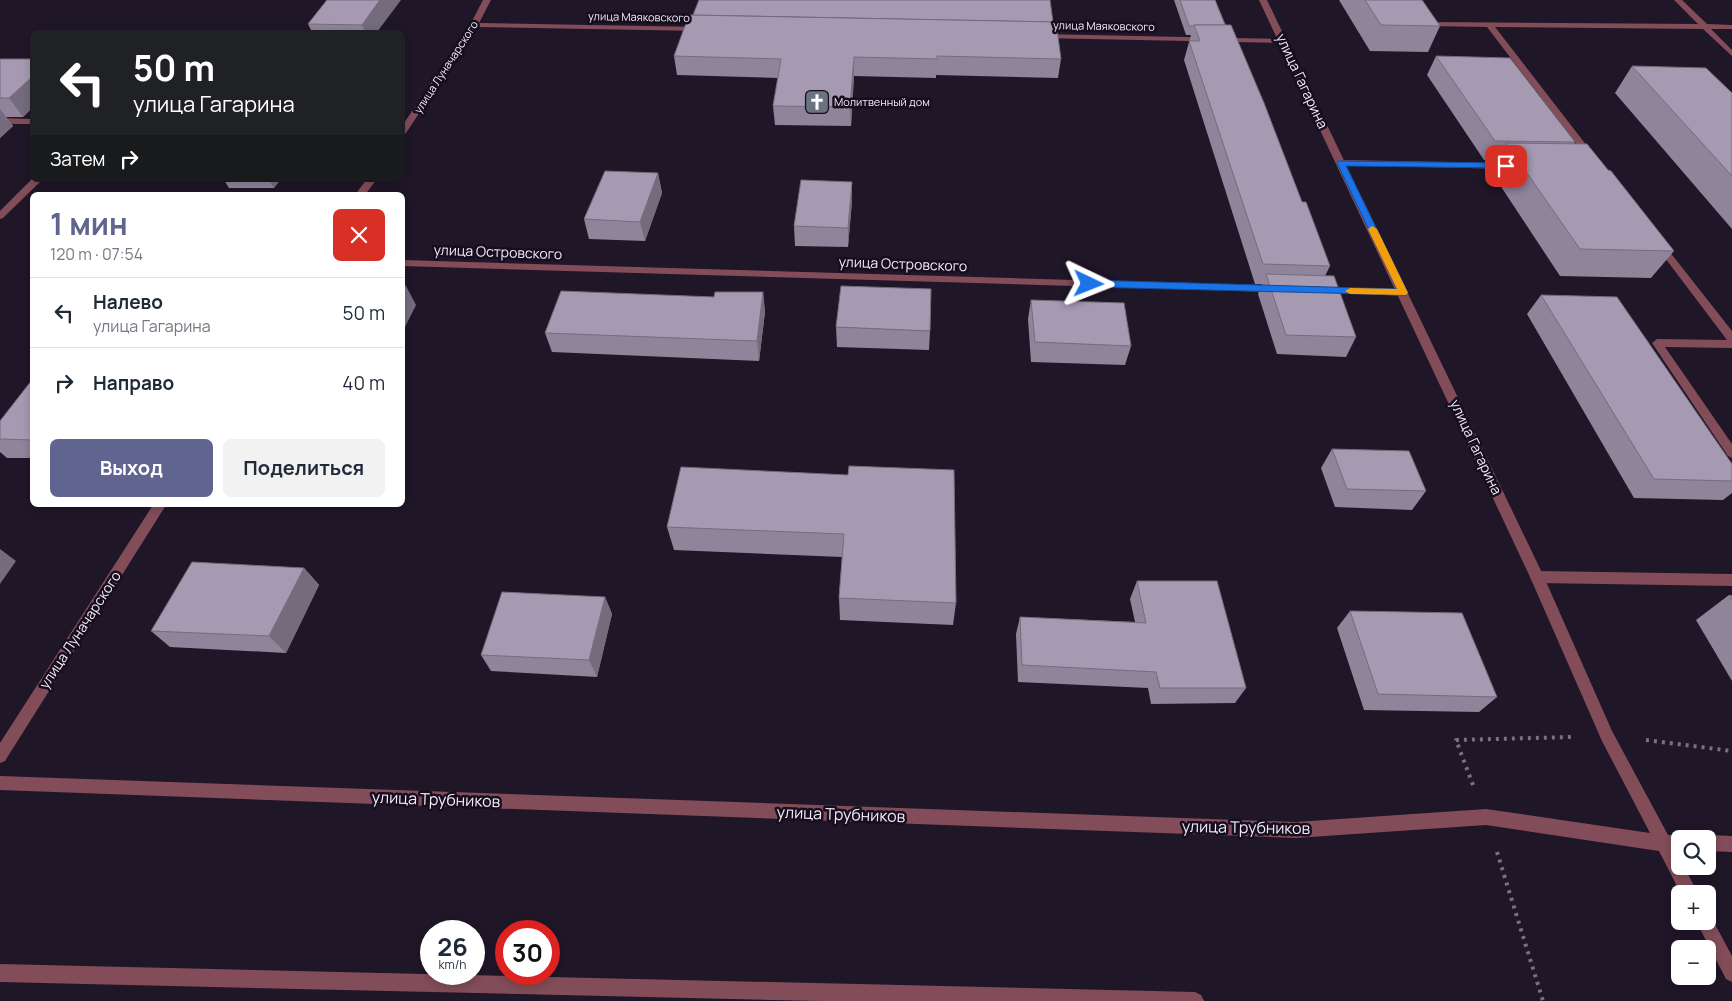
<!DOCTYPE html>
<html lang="ru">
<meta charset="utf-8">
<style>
body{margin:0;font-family:Manrope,sans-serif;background:#f2f2f3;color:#1f2937;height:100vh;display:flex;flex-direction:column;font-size:19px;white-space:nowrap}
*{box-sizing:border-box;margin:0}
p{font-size:16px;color:#747a83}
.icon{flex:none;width:28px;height:28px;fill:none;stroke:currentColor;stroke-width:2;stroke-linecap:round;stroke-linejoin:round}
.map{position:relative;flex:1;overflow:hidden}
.panel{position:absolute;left:30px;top:192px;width:375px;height:315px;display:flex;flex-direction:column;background:#fff;border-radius:8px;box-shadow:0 2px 8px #0003}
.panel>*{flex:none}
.guide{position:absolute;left:30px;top:30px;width:375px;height:152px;border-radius:8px;box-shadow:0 2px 8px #0003;background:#202124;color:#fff;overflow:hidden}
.fabs{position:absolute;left:1671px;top:830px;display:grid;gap:10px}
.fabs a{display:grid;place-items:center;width:45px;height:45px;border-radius:8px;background:#fff;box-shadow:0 2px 8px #0003;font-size:25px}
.speed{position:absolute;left:420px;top:920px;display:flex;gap:10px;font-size:25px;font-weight:700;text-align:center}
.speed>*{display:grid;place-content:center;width:65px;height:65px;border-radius:50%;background:#fff;box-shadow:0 2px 8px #0003;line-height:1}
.speed small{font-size:12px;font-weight:400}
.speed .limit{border:8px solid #d22;background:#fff;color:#111}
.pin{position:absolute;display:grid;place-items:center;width:42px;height:42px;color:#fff;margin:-21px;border-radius:10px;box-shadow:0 2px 8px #0006}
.me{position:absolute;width:55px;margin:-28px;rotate:92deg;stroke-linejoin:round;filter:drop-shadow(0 0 4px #0008)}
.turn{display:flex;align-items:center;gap:18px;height:105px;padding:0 20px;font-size:22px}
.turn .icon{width:65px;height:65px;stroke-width:2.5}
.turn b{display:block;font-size:35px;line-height:42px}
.then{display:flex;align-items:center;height:48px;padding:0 20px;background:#0003;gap:10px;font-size:19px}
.round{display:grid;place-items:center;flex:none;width:52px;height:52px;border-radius:8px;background:#f2f2f3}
.overview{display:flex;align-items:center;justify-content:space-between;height:85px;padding:0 20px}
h1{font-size:30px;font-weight:700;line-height:38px;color:#60658f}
.action{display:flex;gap:10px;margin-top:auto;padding:10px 20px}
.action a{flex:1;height:58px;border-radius:8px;background:#60658f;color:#fff;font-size:20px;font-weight:700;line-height:58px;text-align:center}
.action a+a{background:#f2f2f3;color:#1f2937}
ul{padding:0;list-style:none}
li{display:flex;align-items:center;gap:15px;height:70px;padding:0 20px;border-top:1px solid #e0e1e3}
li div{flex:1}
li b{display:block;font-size:19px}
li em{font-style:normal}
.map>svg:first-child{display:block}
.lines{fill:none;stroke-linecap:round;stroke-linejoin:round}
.path{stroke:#797181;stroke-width:4;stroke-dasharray:3 5;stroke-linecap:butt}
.service{fill:#824d58;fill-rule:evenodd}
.pedestrian{fill:#824d58;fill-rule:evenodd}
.minor{fill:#824d58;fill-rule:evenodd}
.tertiary{fill:#824d58;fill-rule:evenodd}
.wall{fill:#8f8499}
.shaded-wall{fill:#746c7d}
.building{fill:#a69ab2;stroke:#746c7d}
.route{fill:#1a73e8;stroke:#114b97}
.slow{fill:#f59e0b}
.labels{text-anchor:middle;stroke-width:5;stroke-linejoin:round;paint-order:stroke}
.far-street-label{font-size:11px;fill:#f1ebf8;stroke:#160d1e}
.far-poi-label{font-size:11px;fill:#f1ebf8;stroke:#160d1e;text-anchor:start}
.street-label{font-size:14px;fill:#f1ebf8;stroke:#160d1e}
.near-street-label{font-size:16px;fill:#f1ebf8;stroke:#160d1e}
</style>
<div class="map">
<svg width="1732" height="1001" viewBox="0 0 1732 1001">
<rect width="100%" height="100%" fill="#1f1628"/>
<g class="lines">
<!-- path -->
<g class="path">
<path d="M 1646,740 L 1732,751"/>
<path d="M 1473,785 L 1456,740 L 1572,737"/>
<path d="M 1497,852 L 1543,1001"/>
</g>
<!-- service -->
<g class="service">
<path d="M 1410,0 L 1418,0 L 1432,22 L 1698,24 L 1674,0 L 1682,0 L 1707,24 L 1732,25 L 1732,29 L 1711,29 L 1732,50 L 1732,56 L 1703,29 L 1495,27 L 1594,155 L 1595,157 L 1591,160 L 1588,159 L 1487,27 L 1427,26 Z"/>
<path d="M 1341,160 L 1509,163 L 1514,166 L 1509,169 L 1338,165 L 1336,163 Z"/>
<path d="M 1659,241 L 1662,242 L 1732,331 L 1732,348 L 1665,347 L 1732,444 L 1732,458 L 1728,456 L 1652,343 L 1657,339 L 1727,340 L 1656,246 L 1654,244 Z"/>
<path d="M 1537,571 L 1732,574 L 1732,586 L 1537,583 L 1532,581 L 1530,577 L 1532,573 Z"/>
</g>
<!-- pedestrian -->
<path class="pedestrian" d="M 0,964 L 1195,992 L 1201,995 L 1204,1001 L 820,1001 L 0,982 Z"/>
<!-- minor -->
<g class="minor">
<path d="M 483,0 L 491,0 L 479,23 L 701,27 L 705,29 L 701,31 L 476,27 L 406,133 L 402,135 L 402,126 L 470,25 Z"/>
<path d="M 1038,34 L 1283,39 L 1287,41 L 1283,43 L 1041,38 L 1037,36 Z"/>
<path d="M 0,118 L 32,119 L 32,124 L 0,124 Z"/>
<path d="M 32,179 L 42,180 L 3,218 L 0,219 L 0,211 Z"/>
<path d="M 366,180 L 376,180 L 365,195 L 355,195 Z"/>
<path d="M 402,260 L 1275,286 L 1280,289 L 1275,292 L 402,266 Z"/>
<path d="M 1323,287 L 1403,290 L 1408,293 L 1403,296 L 1319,292 L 1318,290 Z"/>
<path d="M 153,505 L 166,505 L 5,761 L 0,763 L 0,743 Z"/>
</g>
<!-- tertiary -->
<g class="tertiary">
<path d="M 1259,0 L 1267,0 L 1544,577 L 1612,731 L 1668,835 L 1680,835 L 1686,837 L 1686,839 L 1680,839 L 1680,851 L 1676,851 L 1680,858 L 1680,866 L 1684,866 L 1698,894 L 1681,894 L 1659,851 L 1486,825 L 1296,838 L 0,790 L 0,776 L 1296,822 L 1486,809 L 1650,833 L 1602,741 L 1530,577 Z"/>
<path d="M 1708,835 L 1732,836 L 1732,852 L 1708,851 L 1708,839 L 1702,839 Z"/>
<path d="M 1708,914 L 1710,915 L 1732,956 L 1732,982 L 1726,979 L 1696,921 L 1708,921 Z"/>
</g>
</g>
<!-- wall -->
<g class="wall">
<path d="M 327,0 L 377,32 L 312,32 L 308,24 Z"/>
<path d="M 1174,0 L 1215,0 L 1302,202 L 1330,266 L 1325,276 L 1356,337 L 1346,357 L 1277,354 L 1258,294 L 1262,284 L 1255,284 L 1184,60 L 1191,35 L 1186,35 Z"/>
<path d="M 1339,0 L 1422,0 L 1440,26 L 1428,52 L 1370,51 Z"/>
<path d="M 1053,22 L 1061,59 L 1058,78 L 936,75 L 936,78 L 854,76 L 851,126 L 775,125 L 773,106 L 778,78 L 677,75 L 674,56 Z"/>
<path d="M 1436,56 L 1575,142 L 1574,144 L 1608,170 L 1674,251 L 1651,278 L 1560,276 L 1490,170 L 1496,161 L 1484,160 L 1427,75 Z"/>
<path d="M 0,59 L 32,59 L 32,108 L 23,117 L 6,117 L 13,126 L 0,138 Z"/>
<path d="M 1632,66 L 1732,93 L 1732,229 L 1615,93 Z"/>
<path d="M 658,173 L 662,193 L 645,241 L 589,239 L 584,219 Z"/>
<path d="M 224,180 L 280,180 L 274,188 L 229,188 Z"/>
<path d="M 852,182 L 852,201 L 848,247 L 795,246 L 794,226 Z"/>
<path d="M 763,292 L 765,312 L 759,361 L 552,352 L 545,333 L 714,297 Z"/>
<path d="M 1541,295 L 1732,464 L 1732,493 L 1723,500 L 1634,498 L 1527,314 Z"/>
<path d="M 1031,300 L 1131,346 L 1125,365 L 1031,362 L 1028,319 Z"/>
<path d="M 836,327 L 930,331 L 929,350 L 837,347 Z"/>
<path d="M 32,380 L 32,458 L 7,458 L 0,452 L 0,421 Z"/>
<path d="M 1332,449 L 1426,491 L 1412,510 L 1335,507 L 1321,468 Z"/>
<path d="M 848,475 L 956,603 L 953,625 L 840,620 L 839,598 L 842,557 L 674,550 L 667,527 Z"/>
<path d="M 304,568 L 319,585 L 286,653 L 170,647 L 151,631 Z"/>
<path d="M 1137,581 L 1246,688 L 1235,703 L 1151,704 L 1148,688 L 1018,682 L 1016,634 L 1020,617 L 1135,622 L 1130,599 Z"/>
<path d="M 1729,595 L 1732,596 L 1732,681 L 1696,620 Z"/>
<path d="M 605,597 L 612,614 L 597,677 L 491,671 L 481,655 Z"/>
<path d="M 1350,611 L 1497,697 L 1479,712 L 1364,710 L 1337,628 Z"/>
</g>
<!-- shaded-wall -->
<g class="shaded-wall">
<path d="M 380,0 L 401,0 L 377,32 L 365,32 L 362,25 Z"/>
<path d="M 854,57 L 854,76 L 851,126 L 850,107 Z"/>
<path d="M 32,77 L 32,108 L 23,117 L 9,98 Z"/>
<path d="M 0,109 L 13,126 L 0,138 Z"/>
<path d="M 658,173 L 662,193 L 645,241 L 640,222 Z"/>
<path d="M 269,180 L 280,180 L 274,188 Z"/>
<path d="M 852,182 L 852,201 L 848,247 L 848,228 Z"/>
<path d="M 406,286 L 416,305 L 402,333 L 402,293 Z"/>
<path d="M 763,292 L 765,312 L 759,361 L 757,341 Z"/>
<path d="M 0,549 L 16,561 L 0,584 Z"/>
<path d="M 304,568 L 319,585 L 286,653 L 269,636 Z"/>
<path d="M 605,597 L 612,614 L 597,677 L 589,660 Z"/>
</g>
<!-- building -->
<g class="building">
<path d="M 327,0 L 380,0 L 362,25 L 308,24 Z"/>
<path d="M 699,0 L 1050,0 L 1053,22 L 693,15 Z"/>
<path d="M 1180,0 L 1215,0 L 1225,25 L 1194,25 L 1195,26 L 1189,26 Z"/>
<path d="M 1365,0 L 1422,0 L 1440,26 L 1381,25 Z"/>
<path d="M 689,15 L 1056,22 L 1061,59 L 937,56 L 937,59 L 854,57 L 850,107 L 773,106 L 781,59 L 674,56 Z"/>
<path d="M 1194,25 L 1231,25 L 1264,103 L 1302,202 L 1306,202 L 1330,266 L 1263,264 L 1189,41 L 1200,41 Z"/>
<path d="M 1436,56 L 1510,58 L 1575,142 L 1495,141 Z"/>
<path d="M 0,59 L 32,59 L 32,77 L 9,98 L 0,98 Z"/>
<path d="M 1632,66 L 1706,68 L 1732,93 L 1732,176 Z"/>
<path d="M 1506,143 L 1587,144 L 1608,170 L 1611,171 L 1674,251 L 1580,249 Z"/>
<path d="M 605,171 L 658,173 L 640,222 L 584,219 Z"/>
<path d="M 801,180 L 852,182 L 848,228 L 794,226 Z"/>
<path d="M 1266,274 L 1334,276 L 1356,337 L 1286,335 Z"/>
<path d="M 402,286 L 406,286 L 402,293 Z"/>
<path d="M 841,286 L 931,289 L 930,331 L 836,327 Z"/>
<path d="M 561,291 L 714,297 L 715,292 L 763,292 L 757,341 L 545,333 Z"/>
<path d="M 1541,295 L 1617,297 L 1732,464 L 1732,481 L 1654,479 Z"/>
<path d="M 1031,300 L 1124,303 L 1131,346 L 1035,342 Z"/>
<path d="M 32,380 L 32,440 L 0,439 L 0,421 Z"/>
<path d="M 1332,449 L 1409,451 L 1426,491 L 1347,489 Z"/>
<path d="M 849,466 L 954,470 L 956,603 L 839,598 L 844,534 L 667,527 L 681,467 L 848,475 Z"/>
<path d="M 192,562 L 304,568 L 269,636 L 151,631 Z"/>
<path d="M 1137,581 L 1217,581 L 1246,688 L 1160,688 L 1156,672 L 1022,665 L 1020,617 L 1146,623 Z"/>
<path d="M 502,592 L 605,597 L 589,660 L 481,655 Z"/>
<path d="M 1729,595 L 1732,596 L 1732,601 Z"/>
<path d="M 1350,611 L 1462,613 L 1497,697 L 1378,694 Z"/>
</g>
<!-- route -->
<path class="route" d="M 1338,161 L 1506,163 L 1510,166 L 1506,168 L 1346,166 L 1408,293 L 1406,295 L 1089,287 L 1084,284 L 1089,280 L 1397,289 L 1337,163 Z"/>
<!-- slow -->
<path class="slow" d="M 1372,226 L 1377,229 L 1408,293 L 1406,295 L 1350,294 L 1345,291 L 1350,288 L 1397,289 L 1368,229 Z"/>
<!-- icons -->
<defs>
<symbol id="church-square" viewBox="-11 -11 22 22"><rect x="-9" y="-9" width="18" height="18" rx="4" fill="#6b7280" stroke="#160d1e"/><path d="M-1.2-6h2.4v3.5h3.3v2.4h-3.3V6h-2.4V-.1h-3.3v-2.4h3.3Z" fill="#fff"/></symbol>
</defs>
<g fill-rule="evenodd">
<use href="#church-square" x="803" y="88" width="28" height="28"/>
</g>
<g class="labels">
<!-- far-street labels -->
<g class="far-street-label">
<text transform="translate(639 17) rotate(1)" y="4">улица Маяковского</text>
<text transform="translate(1104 26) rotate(1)" y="4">улица Маяковского</text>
<text transform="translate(446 67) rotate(-57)" y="4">улица Луначарского</text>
</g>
<!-- far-poi labels -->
<g class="far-poi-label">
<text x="834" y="106">Молитвенный дом</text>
</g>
<!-- street labels -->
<g class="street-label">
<text transform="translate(1302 81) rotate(65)" y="5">улица Гагарина</text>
<text transform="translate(498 252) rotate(2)" y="5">улица Островского</text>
<text transform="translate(903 264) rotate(2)" y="5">улица Островского</text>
<text transform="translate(1476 447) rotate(65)" y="5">улица Гагарина</text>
<text transform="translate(80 630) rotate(-57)" y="5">улица Луначарского</text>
</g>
<!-- near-street labels -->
<g class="near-street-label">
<text transform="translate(436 799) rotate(2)" y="6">улица Трубников</text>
<text transform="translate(841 814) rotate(2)" y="6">улица Трубников</text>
<text transform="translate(1246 827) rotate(1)" y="6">улица Трубников</text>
</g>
</g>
</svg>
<div class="fabs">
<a><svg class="icon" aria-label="search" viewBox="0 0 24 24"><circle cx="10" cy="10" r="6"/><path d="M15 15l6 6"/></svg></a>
<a>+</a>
<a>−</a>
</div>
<div class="speed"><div>26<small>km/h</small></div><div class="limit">30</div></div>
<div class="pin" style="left:1506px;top:166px;background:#d93025"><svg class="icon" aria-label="arrive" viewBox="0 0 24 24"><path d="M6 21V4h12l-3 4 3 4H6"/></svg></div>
<svg class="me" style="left:1089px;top:284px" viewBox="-20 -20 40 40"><path d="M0-17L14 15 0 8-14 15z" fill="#1a73e8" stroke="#fff" stroke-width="4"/></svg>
<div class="guide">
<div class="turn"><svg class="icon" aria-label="left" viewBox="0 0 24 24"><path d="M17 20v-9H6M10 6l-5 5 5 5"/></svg><div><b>50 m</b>улица Гагарина</div></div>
<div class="then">Затем<svg class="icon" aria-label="right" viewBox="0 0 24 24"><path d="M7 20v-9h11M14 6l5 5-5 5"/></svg></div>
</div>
<section class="panel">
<div class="overview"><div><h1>1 мин</h1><p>120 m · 07:54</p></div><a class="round" style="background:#d93025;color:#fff"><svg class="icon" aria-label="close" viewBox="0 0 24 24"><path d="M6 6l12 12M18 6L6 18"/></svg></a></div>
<ul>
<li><svg class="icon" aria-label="left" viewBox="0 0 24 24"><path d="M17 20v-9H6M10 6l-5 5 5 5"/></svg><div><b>Налево</b><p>улица Гагарина</p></div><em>50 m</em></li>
<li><svg class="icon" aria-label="right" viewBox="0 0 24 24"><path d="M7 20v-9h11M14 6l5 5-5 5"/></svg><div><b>Направо</b></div><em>40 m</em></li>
</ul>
<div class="action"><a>Выход</a><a>Поделиться</a></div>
</section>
</div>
